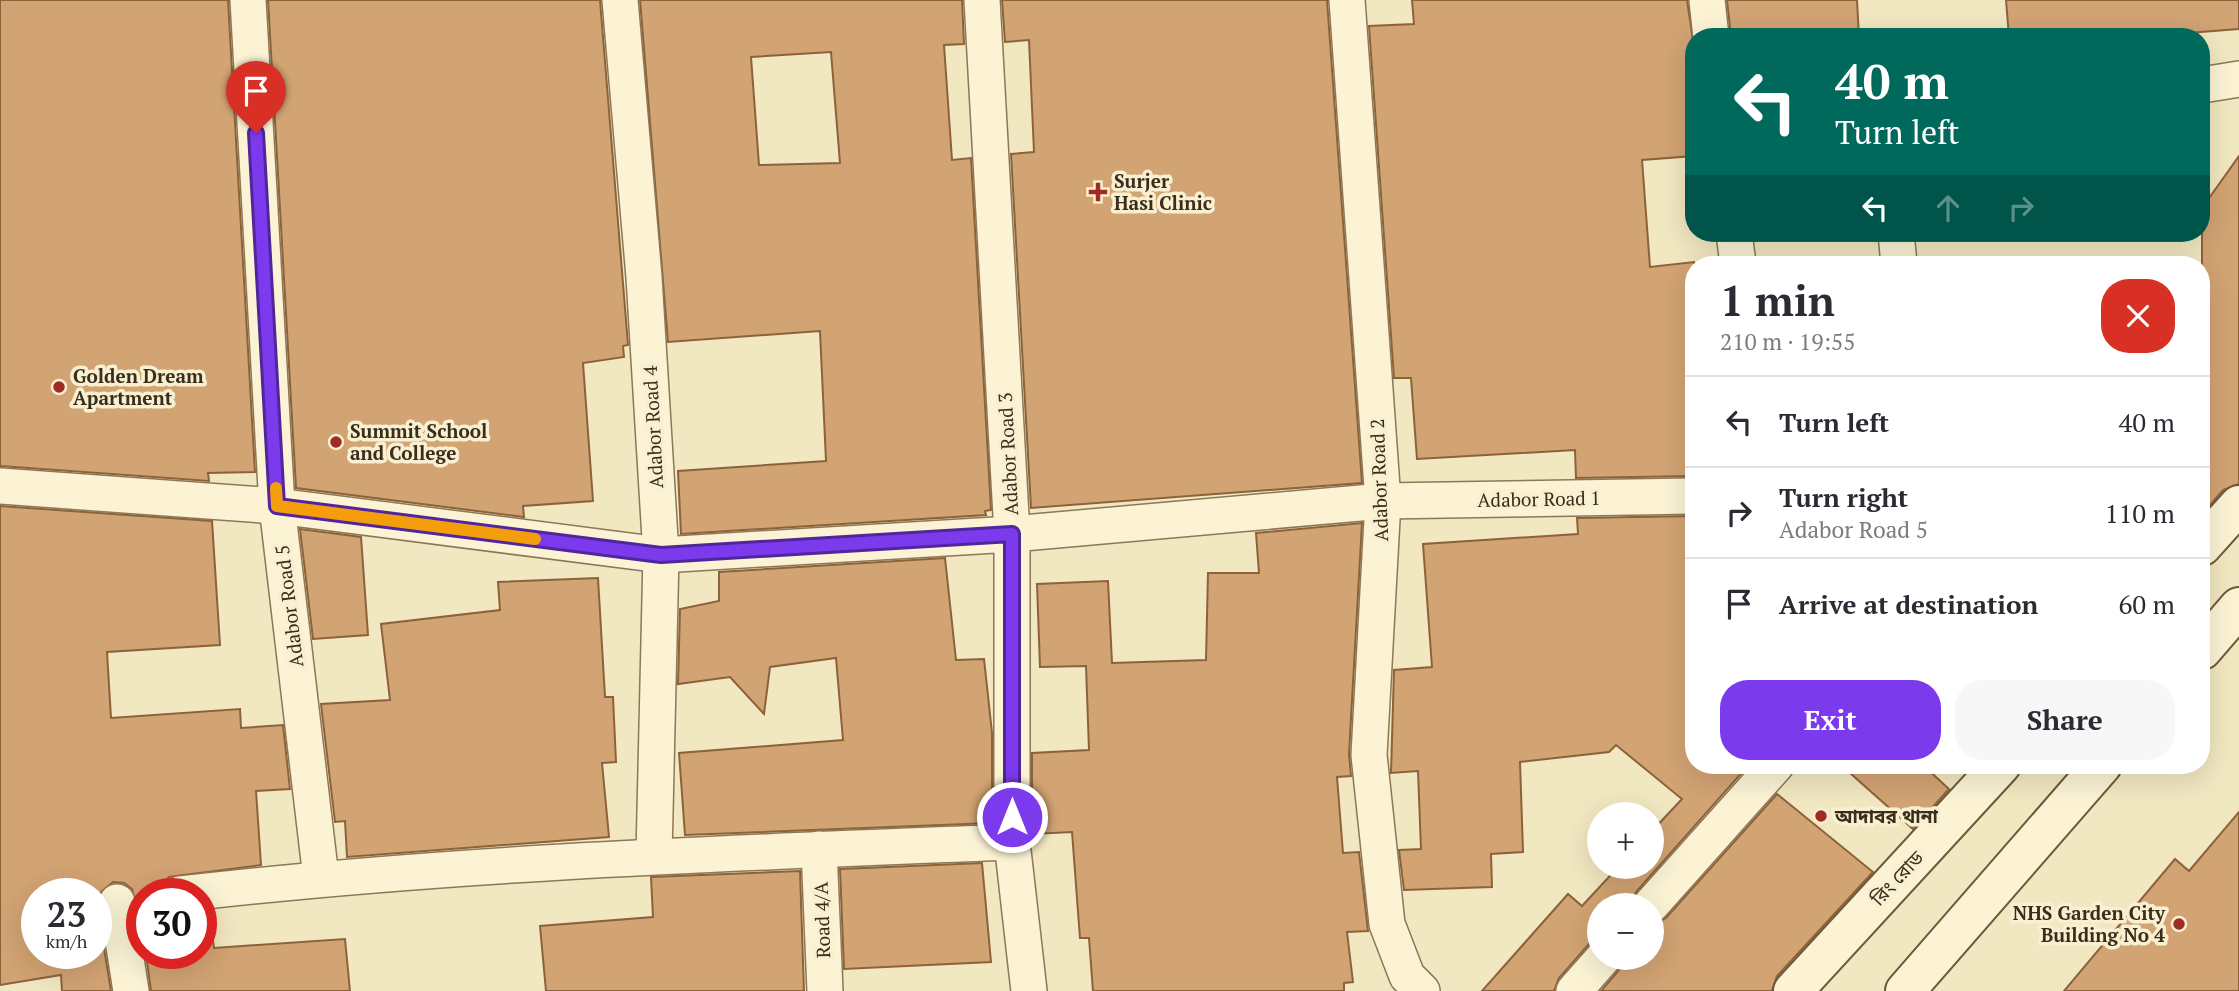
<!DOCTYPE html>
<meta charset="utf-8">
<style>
body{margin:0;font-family:"PT Serif","Noto Sans Bengali",serif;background:#f7f7f7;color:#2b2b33;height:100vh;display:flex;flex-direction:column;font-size:26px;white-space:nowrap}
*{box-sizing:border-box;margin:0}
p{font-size:23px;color:#7c7c81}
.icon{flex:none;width:38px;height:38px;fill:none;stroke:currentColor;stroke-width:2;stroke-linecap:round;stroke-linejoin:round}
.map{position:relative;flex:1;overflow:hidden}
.panel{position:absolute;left:1685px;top:256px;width:525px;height:518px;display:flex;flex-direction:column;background:#fff;border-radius:28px;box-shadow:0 7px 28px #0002}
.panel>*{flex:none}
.guide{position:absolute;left:1685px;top:28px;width:525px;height:214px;border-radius:28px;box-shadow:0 7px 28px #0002;background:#00695c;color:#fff;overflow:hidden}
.fabs{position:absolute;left:1587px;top:802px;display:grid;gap:14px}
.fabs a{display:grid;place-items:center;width:77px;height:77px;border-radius:50%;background:#fff;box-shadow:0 7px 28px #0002;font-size:35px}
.speed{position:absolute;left:21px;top:878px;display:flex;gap:14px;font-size:35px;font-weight:700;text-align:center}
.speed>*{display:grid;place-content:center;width:91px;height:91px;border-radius:50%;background:#fff;box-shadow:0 7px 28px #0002;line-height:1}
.speed small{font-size:18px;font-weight:400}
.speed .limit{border:10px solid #d22;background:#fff;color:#111}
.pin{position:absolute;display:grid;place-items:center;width:60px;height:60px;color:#fff;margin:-72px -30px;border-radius:50% 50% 50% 0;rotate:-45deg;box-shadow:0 0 7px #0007}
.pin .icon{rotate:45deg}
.me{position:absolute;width:77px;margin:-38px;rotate:0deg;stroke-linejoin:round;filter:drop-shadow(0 0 5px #0008)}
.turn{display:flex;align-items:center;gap:24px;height:147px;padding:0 35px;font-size:32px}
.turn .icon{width:91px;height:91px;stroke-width:2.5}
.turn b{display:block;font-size:49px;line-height:60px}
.lanes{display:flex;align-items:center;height:66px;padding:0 35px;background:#0003;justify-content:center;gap:35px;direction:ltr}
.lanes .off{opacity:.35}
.round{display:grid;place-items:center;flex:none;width:74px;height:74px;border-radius:28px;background:#f7f7f7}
.headline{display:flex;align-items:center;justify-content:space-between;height:119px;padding:0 35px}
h1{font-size:42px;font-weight:800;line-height:52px}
.button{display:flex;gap:14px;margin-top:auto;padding:14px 35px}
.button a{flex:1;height:80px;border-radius:28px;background:#7c3aed;color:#fff;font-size:28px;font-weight:800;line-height:80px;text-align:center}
.button a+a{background:#f7f7f7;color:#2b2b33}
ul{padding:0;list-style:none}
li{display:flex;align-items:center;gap:21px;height:91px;padding:0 35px;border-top:2px solid #e1e1e2}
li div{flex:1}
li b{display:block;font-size:26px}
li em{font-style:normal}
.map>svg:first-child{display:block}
.building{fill:#d2a373;stroke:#8d623b;stroke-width:2;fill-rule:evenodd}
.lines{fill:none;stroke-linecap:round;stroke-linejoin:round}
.street-casing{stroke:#8c7757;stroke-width:38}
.secondary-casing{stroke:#6e583a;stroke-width:42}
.street{stroke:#fbf3d4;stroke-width:35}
.secondary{stroke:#fbf3d4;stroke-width:38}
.route-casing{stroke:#51269a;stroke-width:18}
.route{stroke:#7c3aed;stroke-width:12}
.slow{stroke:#f59e0b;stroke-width:12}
.poi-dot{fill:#a02b22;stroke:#f8f0d1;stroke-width:2.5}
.labels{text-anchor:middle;stroke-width:7;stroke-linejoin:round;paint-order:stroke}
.poi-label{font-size:19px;font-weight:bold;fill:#3a2d1c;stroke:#f8f0d1;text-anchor:start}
.street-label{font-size:19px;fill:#3a2d1c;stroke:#f8f0d1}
</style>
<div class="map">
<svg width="2239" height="991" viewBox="0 0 2239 991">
<rect width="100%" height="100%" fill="#f1e7c0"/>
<!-- building -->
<g class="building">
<path d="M 0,0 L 228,0 L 255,472 L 208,473 L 209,481 L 0,466 Z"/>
<path d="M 268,0 L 600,0 L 628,345 L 623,346 L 624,357 L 583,363 L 593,501 L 523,506 L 524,517 L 296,488 Z"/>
<path d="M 640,0 L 962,0 L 964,44 L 944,45 L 952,160 L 971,158 L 991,510 L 985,511 L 986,515 L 681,534 L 678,471 L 826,461 L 820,331 L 668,342 ZM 831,52 L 840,163 L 759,165 L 751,57 Z"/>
<path d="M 1002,0 L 1327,0 L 1362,483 L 1031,508 L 1011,154 L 1034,152 L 1029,40 L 1005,42 Z"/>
<path d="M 1412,0 L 1687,0 L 1694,47 L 1694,156 L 1642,160 L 1650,267 L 1694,262 L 1694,476 L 1576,478 L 1575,450 L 1417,459 L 1411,378 L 1394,378 L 1369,26 L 1414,24 Z"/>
<path d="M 1727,0 L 1857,0 L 1859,37 L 1731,37 Z"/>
<path d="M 2006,0 L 2239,0 L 2239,29 L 2188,33 L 2188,37 L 2009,37 Z"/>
<path d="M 2239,156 L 2239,484 L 2223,490 L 2202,514 L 2202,208 Z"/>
<path d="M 0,506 L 212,521 L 220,645 L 107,652 L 111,718 L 240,709 L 241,728 L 283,725 L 290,789 L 256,791 L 261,865 L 169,877 L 162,885 L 160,894 L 142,894 L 142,930 L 132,889 L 124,883 L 113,882 L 99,894 L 97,905 L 111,991 L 62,991 L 61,975 L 0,985 ZM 37,894 L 96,894 L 96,954 L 37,954 Z"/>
<path d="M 1694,516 L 1694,765 L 1742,765 L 1746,768 L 1636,892 L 1631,905 L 1600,905 L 1600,938 L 1589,944 L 1559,978 L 1554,991 L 1482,991 L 1568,894 L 1582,906 L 1619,866 L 1652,866 L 1652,831 L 1682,799 L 1616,745 L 1609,752 L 1520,762 L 1523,852 L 1491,854 L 1492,887 L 1404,890 L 1399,850 L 1421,849 L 1418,771 L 1391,773 L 1394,670 L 1432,667 L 1423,544 L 1578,534 L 1577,518 Z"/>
<path d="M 1362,523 L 1349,754 L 1351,776 L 1337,777 L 1343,853 L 1359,852 L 1368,931 L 1347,932 L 1353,982 L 1344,983 L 1344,991 L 1093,991 L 1089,938 L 1080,938 L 1072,832 L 1032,834 L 1032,753 L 1089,750 L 1086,666 L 1040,667 L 1037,584 L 1108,581 L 1112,663 L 1206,660 L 1208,573 L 1259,573 L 1256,533 Z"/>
<path d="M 300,529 L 361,537 L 368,635 L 313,639 Z"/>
<path d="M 945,558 L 956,660 L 984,659 L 992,733 L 992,823 L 685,835 L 679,753 L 843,740 L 836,658 L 770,667 L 764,714 L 730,677 L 678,684 L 680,609 L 719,601 L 719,572 Z"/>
<path d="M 598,578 L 605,697 L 613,697 L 616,762 L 602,763 L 609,837 L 347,857 L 345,821 L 335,822 L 321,704 L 390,700 L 381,624 L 500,610 L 498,582 Z"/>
<path d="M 1841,765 L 1923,765 L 1949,789 L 1913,829 Z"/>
<path d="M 1777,794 L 1873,872 L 1777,976 L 1772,991 L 1601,991 L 1619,970 L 1624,957 L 1652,957 L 1652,925 L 1666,918 Z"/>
<path d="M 2239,812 L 2239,991 L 2064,991 L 2175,859 L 2189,871 Z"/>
<path d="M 982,863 L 991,962 L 844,969 L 840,869 Z"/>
<path d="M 800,871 L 804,991 L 546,991 L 540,926 L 653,917 L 651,877 Z"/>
<path d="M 209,911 L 214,948 L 345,939 L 350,991 L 151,991 L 146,954 L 201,954 L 201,912 Z"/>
</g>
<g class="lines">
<defs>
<g id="street">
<path d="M 248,0 L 277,506 L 321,878"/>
<path d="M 620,0 L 644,277 L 661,555 L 654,855"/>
<path d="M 982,0 L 1012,534 L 1012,842 L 1029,991"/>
<path d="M 1347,0 L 1383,501 L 1369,755 L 1387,924 L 1407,976 L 1422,991"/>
<path d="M 1707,0 L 1711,37"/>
<path d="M 2202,85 L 2239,79"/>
<path d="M 1734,233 L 1738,264"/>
<path d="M 1896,233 L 1899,264"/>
<path d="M 0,486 L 277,506 L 661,555 L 1012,534 L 1383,501 L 1694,496"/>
<path d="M 819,849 L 825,991"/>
<path d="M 180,894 C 456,862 734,853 1012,842"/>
<path d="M 117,902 L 131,991"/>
<path d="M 1651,905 L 1776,765"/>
<path d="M 1574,991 L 1604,957"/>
</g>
<g id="secondary">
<path d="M 2202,546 L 2239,505"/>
<path d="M 2202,650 L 2239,607"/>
<path d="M 1793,991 L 2001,765"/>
<path d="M 1905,991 L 2102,765"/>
</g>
</defs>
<!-- street casing -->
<use href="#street" class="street-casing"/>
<!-- secondary casing -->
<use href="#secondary" class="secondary-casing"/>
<!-- street -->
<use href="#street" class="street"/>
<!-- secondary -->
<use href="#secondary" class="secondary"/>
</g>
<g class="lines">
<defs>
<path id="route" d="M 256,133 L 277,506 L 661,555 L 1012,534 L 1012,817"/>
</defs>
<!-- route casing -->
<use href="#route" class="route-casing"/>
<!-- route -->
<use href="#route" class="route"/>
<!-- slow -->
<path class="slow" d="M 276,488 L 277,506 L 535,539"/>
</g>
<!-- markers -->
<g class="poi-dot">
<path d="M1094.5 181.5h7v7h7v7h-7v7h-7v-7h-7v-7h7z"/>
<circle cx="59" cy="387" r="7"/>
<circle cx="336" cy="442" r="7"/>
<circle cx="1821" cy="816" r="7"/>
<circle cx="2179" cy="924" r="7"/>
</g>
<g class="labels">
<!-- poi labels -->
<g class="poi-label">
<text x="1114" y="188">Surjer<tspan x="1114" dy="22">Hasi Clinic</tspan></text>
<text x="73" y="383">Golden Dream<tspan x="73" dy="22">Apartment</tspan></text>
<text x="350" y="438">Summit School<tspan x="350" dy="22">and College</tspan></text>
<text x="1835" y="823">আদাবর থানা</text>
<text x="2165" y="920" text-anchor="end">NHS Garden City<tspan x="2165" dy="22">Building No 4</tspan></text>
</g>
<!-- street labels -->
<g class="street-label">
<text transform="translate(653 427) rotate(-93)" y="7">Adabor Road 4</text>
<text transform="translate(1008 454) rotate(-93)" y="7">Adabor Road 3</text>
<text transform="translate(1379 480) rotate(-92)" y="7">Adabor Road 2</text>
<text transform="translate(1539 499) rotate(-1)" y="7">Adabor Road 1</text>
<text transform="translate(289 606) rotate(-97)" y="7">Adabor Road 5</text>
<text transform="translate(1897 878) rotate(-47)" y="7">রিং রোড</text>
<text transform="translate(822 920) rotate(-92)" y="7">Road 4/A</text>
</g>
</g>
</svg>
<div class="fabs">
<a>+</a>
<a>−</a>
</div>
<div class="speed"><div>23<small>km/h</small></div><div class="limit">30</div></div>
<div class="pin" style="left:256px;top:133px;background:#d93025"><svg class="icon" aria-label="arrive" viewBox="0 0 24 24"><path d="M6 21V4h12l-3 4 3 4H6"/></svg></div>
<svg class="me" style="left:1012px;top:817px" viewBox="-20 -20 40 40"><circle r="17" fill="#7c3aed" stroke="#fff" stroke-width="3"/><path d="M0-11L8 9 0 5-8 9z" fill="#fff"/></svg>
<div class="guide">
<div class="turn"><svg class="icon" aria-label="left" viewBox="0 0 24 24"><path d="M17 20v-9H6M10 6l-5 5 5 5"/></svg><div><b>40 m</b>Turn left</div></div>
<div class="lanes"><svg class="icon" aria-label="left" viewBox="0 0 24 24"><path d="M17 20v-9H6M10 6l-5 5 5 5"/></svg><svg class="icon off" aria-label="ahead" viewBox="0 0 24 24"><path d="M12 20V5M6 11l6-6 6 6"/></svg><svg class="icon off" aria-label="right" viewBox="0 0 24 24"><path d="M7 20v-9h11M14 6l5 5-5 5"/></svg></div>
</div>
<section class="panel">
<div class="headline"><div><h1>1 min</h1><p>210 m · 19:55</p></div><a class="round" style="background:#d93025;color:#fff"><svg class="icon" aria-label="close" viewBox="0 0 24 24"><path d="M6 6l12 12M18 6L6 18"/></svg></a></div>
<ul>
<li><svg class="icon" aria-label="left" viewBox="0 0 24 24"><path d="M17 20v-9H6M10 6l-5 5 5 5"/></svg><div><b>Turn left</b></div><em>40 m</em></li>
<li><svg class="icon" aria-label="right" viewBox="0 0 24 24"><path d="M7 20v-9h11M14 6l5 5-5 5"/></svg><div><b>Turn right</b><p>Adabor Road 5</p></div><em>110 m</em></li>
<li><svg class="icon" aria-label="arrive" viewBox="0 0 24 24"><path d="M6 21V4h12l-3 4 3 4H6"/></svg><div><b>Arrive at destination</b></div><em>60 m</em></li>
</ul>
<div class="button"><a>Exit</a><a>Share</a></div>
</section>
</div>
